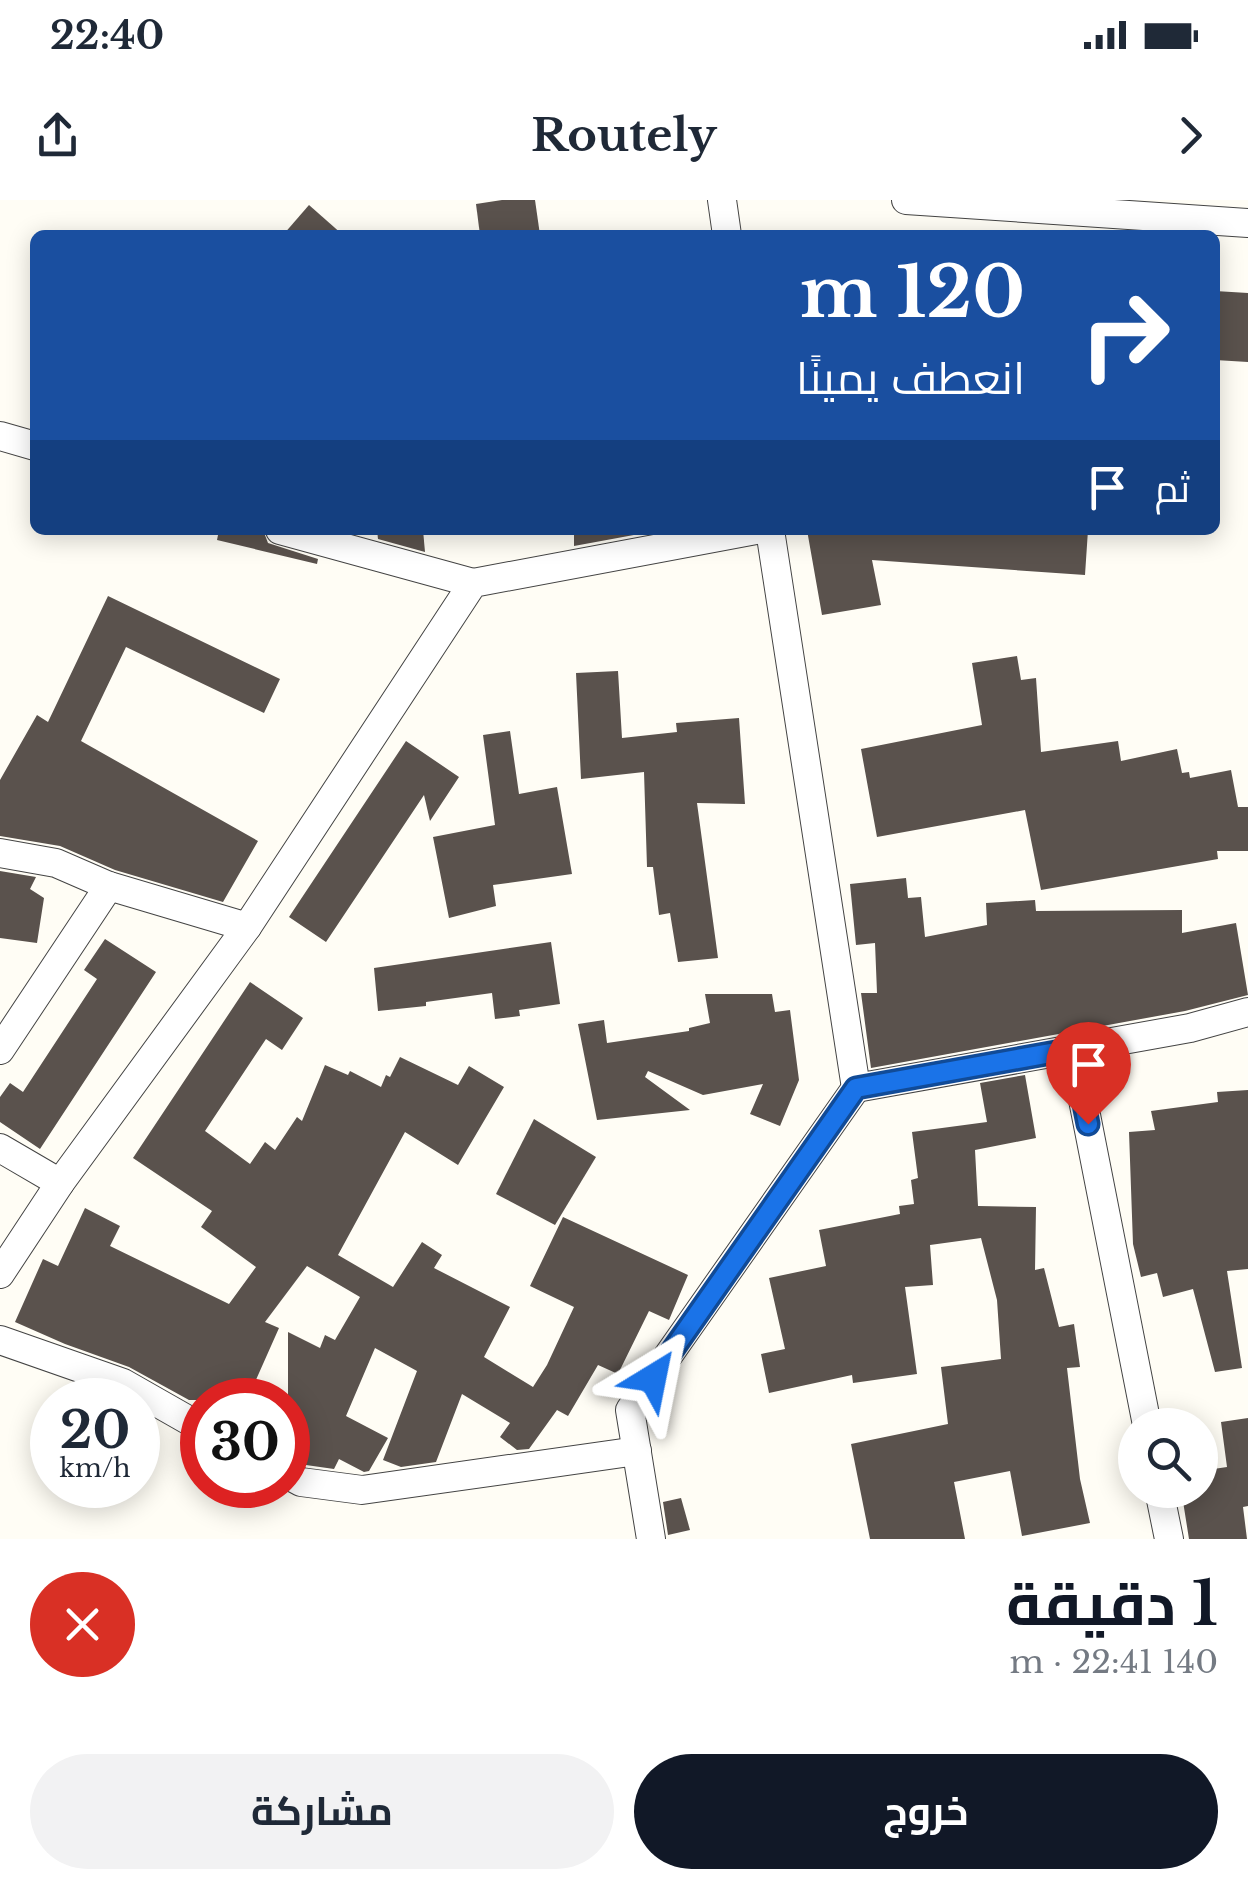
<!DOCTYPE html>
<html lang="ar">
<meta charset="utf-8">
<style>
body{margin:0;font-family:"Libre Baskerville",Cairo,serif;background:#f2f2f3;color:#1f2937;direction:rtl;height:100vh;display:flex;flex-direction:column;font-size:38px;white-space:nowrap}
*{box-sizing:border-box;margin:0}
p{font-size:32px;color:#747a83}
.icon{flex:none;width:55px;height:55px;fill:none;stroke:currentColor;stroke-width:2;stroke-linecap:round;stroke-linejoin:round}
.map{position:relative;height:1339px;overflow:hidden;direction:ltr}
.side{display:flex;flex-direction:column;background:#fff;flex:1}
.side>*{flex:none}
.hud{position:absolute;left:30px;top:30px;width:1190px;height:305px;border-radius:15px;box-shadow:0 5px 25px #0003;direction:rtl;background:#1a4fa0;color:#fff;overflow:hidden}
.controls{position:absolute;left:1118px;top:1208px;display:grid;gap:20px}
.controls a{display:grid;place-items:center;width:100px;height:100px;border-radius:50%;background:#fff;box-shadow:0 5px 25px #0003;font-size:50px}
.speed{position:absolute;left:30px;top:1178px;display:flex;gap:20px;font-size:50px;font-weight:700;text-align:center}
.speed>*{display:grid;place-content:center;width:130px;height:130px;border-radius:50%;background:#fff;box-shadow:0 5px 25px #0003;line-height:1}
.speed small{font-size:25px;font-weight:400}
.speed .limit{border:15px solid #d22;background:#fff;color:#111}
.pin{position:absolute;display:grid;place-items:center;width:85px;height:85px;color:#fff;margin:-102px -42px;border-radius:50% 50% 50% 0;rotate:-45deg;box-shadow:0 0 10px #0007}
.pin .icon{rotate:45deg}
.me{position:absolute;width:110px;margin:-55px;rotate:35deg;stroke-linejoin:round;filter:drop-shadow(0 0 8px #0008)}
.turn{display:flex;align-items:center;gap:35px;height:210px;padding:0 30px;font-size:45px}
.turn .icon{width:130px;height:130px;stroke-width:2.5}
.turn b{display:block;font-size:70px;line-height:85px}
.then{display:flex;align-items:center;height:95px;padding:0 30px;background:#0003;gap:20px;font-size:38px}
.round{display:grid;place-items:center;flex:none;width:105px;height:105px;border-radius:52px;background:#f2f2f3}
.overview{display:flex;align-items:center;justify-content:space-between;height:170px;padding:0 30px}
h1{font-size:60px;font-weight:700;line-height:75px;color:#111827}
.primary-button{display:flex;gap:20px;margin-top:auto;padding:20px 30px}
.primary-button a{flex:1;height:115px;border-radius:60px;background:#111827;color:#fff;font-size:40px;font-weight:700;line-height:115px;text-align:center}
.primary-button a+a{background:#f2f2f3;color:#1f2937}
.status{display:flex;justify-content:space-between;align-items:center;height:70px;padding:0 50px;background:#fff;direction:ltr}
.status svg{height:28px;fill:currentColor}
header{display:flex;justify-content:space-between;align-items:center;height:130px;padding:0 30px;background:#fff;font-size:45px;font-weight:700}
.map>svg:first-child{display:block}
.building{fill:#5a524d}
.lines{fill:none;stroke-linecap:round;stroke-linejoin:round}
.minor-casing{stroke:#444;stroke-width:30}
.minor{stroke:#fff;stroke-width:28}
.route-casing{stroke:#114b97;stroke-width:25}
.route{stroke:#1a73e8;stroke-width:18}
</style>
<div class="status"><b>22:40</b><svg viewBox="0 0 49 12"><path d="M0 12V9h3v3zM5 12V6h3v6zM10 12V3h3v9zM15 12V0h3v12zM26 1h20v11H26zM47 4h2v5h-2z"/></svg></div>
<header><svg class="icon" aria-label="forward" viewBox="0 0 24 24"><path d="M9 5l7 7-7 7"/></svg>Routely<svg class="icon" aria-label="share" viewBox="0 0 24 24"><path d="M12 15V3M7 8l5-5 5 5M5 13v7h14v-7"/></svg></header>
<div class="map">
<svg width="1248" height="1339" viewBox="0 0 1248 1339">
<rect width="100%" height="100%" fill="#fffdf5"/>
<!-- building -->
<g class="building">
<path d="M 502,0 L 535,0 L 540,35 L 480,35 L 476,4 Z"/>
<path d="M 309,5 L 343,35 L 283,35 Z"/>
<path d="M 1215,91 L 1248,93 L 1248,162 L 1215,160 Z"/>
<path d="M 219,330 L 263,330 L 268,343 L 318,359 L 317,364 L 217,340 Z"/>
<path d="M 377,330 L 423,330 L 425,352 L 378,339 Z"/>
<path d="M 574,330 L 661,330 L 574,346 Z"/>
<path d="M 807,330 L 1088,330 L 1085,375 L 872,360 L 881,405 L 822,415 Z"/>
<path d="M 108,396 L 280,479 L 264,513 L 126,447 L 81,541 L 258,641 L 223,702 L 115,670 L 60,646 L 0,636 L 0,580 L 37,515 L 48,522 Z"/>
<path d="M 1017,456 L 1021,480 L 1036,478 L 1041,552 L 1118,541 L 1121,561 L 1177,549 L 1182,573 L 1189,572 L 1190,578 L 1231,570 L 1238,607 L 1248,607 L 1248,651 L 1217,651 L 1218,659 L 1041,690 L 1025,610 L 877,637 L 861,549 L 982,525 L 972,463 Z"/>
<path d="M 618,471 L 622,538 L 677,532 L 676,523 L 739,518 L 745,604 L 697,603 L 718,758 L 678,762 L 670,713 L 659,715 L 653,667 L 647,667 L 644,572 L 581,579 L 576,473 Z"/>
<path d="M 510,531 L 519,594 L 557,587 L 572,674 L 493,685 L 496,706 L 449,718 L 433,637 L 495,625 L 483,535 Z"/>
<path d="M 406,541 L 459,577 L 430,621 L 424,595 L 326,742 L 289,717 Z"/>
<path d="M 0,671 L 36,677 L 30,689 L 44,698 L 37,743 L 0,738 Z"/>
<path d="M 906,678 L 908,698 L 921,697 L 925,737 L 987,725 L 986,703 L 1035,700 L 1036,711 L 1182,710 L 1182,733 L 1236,723 L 1248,795 L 1185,811 L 871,868 L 861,793 L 877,793 L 875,743 L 856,745 L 850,684 Z"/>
<path d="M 105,739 L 156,772 L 40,949 L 0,922 L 0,897 L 10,883 L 23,892 L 97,779 L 84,770 Z"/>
<path d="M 551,742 L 560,804 L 519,810 L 520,816 L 495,819 L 492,793 L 426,802 L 426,806 L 378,811 L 374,768 Z"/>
<path d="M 250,782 L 303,818 L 282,850 L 266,839 L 205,931 L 250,964 L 265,942 L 275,950 L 297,917 L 302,921 L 325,865 L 348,875 L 350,871 L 381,887 L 386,875 L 390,877 L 400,857 L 458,885 L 469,866 L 504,887 L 458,965 L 405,932 L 338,1055 L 393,1087 L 422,1042 L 442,1055 L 434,1068 L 510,1107 L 484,1157 L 533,1187 L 547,1165 L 574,1107 L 530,1086 L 563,1017 L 688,1075 L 669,1120 L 649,1111 L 618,1174 L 598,1165 L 568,1216 L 557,1210 L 529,1249 L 517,1250 L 500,1237 L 510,1223 L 462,1194 L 436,1262 L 401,1267 L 383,1260 L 417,1171 L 375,1148 L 346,1216 L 388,1238 L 369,1271 L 364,1272 L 339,1259 L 334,1269 L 306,1265 L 288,1258 L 288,1132 L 320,1148 L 325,1135 L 335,1140 L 360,1097 L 307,1066 L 265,1122 L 279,1128 L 247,1200 L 189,1200 L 129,1167 L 65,1144 L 15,1122 L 43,1059 L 58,1066 L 85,1008 L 120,1026 L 110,1046 L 229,1104 L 256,1067 L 201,1027 L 212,1011 L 133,958 Z"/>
<path d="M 705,794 L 772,794 L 775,812 L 790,810 L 799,880 L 780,926 L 750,914 L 763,884 L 703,895 L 648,871 L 645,877 L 690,910 L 597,920 L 578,824 L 604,820 L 607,843 L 689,831 L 689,828 L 710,823 Z"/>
<path d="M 1025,875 L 1036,938 L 975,950 L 978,1006 L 1036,1007 L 1035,1070 L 1044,1068 L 1059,1127 L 1074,1124 L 1080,1167 L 1067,1168 L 1080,1279 L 1090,1323 L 1022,1336 L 1010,1271 L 954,1282 L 965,1339 L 870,1339 L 851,1244 L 948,1224 L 941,1167 L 1001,1159 L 997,1100 L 981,1038 L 930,1045 L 933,1085 L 905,1087 L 917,1174 L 853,1183 L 852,1175 L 769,1193 L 761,1154 L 785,1149 L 769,1078 L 826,1066 L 819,1030 L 900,1014 L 899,1006 L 914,1004 L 911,980 L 918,978 L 912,932 L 987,922 L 980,883 Z"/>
<path d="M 1248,890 L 1248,1069 L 1227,1071 L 1242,1168 L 1215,1172 L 1193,1089 L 1163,1097 L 1157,1073 L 1141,1077 L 1133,1044 L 1129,932 L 1155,930 L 1151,911 L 1218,902 L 1217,892 Z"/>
<path d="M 534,919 L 596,957 L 555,1025 L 496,994 Z"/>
<path d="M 1248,1218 L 1248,1306 L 1243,1307 L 1247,1339 L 1189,1339 L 1182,1295 L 1200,1293 L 1200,1271 L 1227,1267 L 1221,1222 Z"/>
<path d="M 681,1298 L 690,1330 L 668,1335 L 663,1302 Z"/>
</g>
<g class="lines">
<defs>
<g id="minor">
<path d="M 722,0 L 727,35"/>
<path d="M 906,0 L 1248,23"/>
<path d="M 0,236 L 35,246"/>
<path d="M 280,330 L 473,383"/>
<path d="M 770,330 L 856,888 L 1190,828 L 1248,812"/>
<path d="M 0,653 L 56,663 L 109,686 L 247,727"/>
<path d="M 1073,849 L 1147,1225"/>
<path d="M 0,850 L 109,686"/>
<path d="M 0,948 L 60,983"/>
<path d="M 0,1074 L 60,983 L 247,727 L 473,383 L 756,330"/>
<path d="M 0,1140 L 123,1183 L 202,1228"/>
<path d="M 288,1275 L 301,1282 L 362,1290 L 637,1251"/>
<path d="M 1159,1290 L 1169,1339"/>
<path d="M 651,1339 L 630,1210 L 856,888"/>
</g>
</defs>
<!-- minor casing -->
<use href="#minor" class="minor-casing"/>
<!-- minor -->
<use href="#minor" class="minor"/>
</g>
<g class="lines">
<defs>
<path id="route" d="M 653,1178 L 856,888 L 1073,849 L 1088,924"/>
</defs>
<!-- route casing -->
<use href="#route" class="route-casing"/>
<!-- route -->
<use href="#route" class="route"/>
</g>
</svg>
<div class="controls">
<a><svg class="icon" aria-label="search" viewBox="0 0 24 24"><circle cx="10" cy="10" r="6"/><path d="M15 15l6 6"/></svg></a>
</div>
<div class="speed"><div>20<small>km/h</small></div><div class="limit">30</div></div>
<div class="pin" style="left:1088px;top:924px;background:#d93025"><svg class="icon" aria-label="arrive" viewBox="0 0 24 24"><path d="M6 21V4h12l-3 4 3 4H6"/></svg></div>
<svg class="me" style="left:653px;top:1178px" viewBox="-20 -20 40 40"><path d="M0-17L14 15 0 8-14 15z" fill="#1a73e8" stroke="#fff" stroke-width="4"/></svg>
<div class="hud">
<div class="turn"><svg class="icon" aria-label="right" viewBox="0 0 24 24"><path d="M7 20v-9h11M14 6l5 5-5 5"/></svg><div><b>120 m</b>انعطف يمينًا</div></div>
<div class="then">ثم<svg class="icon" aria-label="arrive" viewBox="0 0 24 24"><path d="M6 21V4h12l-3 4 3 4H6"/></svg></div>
</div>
</div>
<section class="side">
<div class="overview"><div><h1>1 دقيقة</h1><p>140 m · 22:41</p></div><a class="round" style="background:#d93025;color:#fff"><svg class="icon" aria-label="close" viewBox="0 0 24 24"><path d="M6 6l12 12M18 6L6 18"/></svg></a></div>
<div class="primary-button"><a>خروج</a><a>مشاركة</a></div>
</section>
